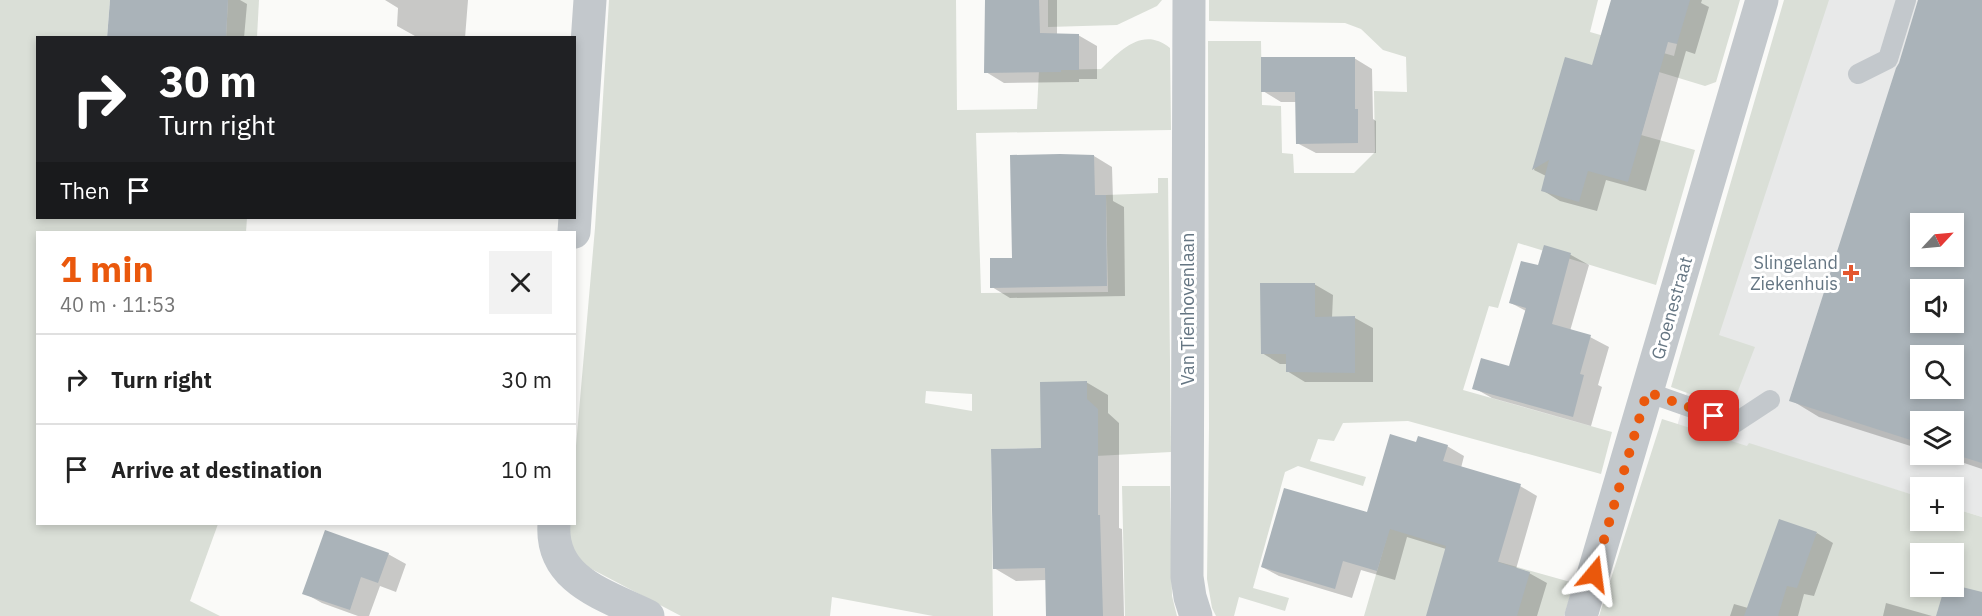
<!DOCTYPE html>
<meta charset="utf-8">
<style>
body{margin:0;font-family:"IBM Plex Sans",sans-serif;background:#f2f2f2;color:#222;height:100vh;display:flex;flex-direction:column;font-size:22px;white-space:nowrap}
*{box-sizing:border-box;margin:0}
p{font-size:20px;color:#767676}
.icon{flex:none;width:33px;height:33px;fill:none;stroke:currentColor;stroke-width:2;stroke-linecap:round;stroke-linejoin:round}
.map{position:relative;flex:1;overflow:hidden}
.details{position:absolute;left:36px;top:231px;width:540px;height:294px;display:flex;flex-direction:column;background:#fff;border-radius:0px;box-shadow:0 3px 9px #0003}
.details>*{flex:none}
.guide{position:absolute;left:36px;top:36px;width:540px;height:183px;border-radius:0px;box-shadow:0 3px 9px #0003;background:#202124;color:#fff;overflow:hidden}
.needle{width:39px;rotate:64deg}
.tools{position:absolute;left:1910px;top:213px;display:grid;gap:12px}
.tools a{display:grid;place-items:center;width:54px;height:54px;border-radius:0px;background:#fff;box-shadow:0 3px 9px #0003;font-size:30px}
.pin{position:absolute;display:grid;place-items:center;width:51px;height:51px;color:#fff;margin:-26px;border-radius:12px;box-shadow:0 3px 9px #0006}
.me{position:absolute;width:66px;margin:-33px;rotate:16deg;stroke-linejoin:round;filter:drop-shadow(0 0 4px #0008)}
.turn{display:flex;align-items:center;gap:21px;height:126px;padding:0 24px;font-size:27px}
.turn .icon{width:78px;height:78px;stroke-width:2.5}
.turn b{display:block;font-size:42px;line-height:51px}
.then{display:flex;align-items:center;height:57px;padding:0 24px;background:#0003;gap:12px;font-size:22px}
.round{display:grid;place-items:center;flex:none;width:63px;height:63px;border-radius:0px;background:#f2f2f2}
.summary{display:flex;align-items:center;justify-content:space-between;height:102px;padding:0 24px}
h1{font-size:36px;font-weight:700;line-height:45px;color:#ea580c}
ul{padding:0;list-style:none}
li{display:flex;align-items:center;gap:18px;height:90px;padding:0 24px;border-top:2px solid #e0e0e0}
li div{flex:1}
li b{display:block;font-size:22px}
li em{font-style:normal}
.map>svg:first-child{display:block}
.built{fill:#e8e9e9;fill-rule:evenodd}
.green{fill:#dadfd7;fill-rule:evenodd}
.shadow{fill:#0003;fill-rule:evenodd}
.building{fill:#aab3b9;fill-rule:evenodd}
.lines{fill:none;stroke-linecap:round;stroke-linejoin:round}
.lane{stroke:#c3c8cc;stroke-width:20}
.street{stroke:#c3c8cc;stroke-width:33}
.route{stroke:#ea580c;stroke-width:10;stroke-dasharray:0 18}
.poi-dot{fill:#e4572e;stroke:#fff;stroke-width:2}
.labels{text-anchor:middle;stroke-width:6;stroke-linejoin:round;paint-order:stroke}
.poi-label{font-size:18px;fill:#657683;stroke:#fff;text-anchor:end}
.street-label{font-size:18px;fill:#657683;stroke:#fff}
</style>
<div class="map">
<svg width="1982" height="616" viewBox="0 0 1982 616">
<rect width="100%" height="100%" fill="#fafaf8"/>
<!-- built -->
<path class="built" d="M 1799,0 L 1982,0 L 1982,517 L 1953,508 L 1953,488 L 1920,488 L 1920,497 L 1748,446 L 1672,444 ZM 1920,224 L 1953,224 L 1953,256 L 1920,256 ZM 1920,290 L 1953,290 L 1953,322 L 1920,322 ZM 1920,356 L 1953,356 L 1953,388 L 1920,388 ZM 1920,422 L 1953,422 L 1953,454 L 1920,454 Z"/>
<!-- green -->
<g class="green">
<path d="M 0,0 L 110,0 L 107,37 L 38,38 L 38,218 L 247,218 L 246,232 L 38,232 L 38,524 L 218,524 L 190,601 L 220,616 L 0,616 Z"/>
<path d="M 228,0 L 259,0 L 257,37 L 226,38 Z"/>
<path d="M 609,0 L 956,0 L 957,110 L 1037,109 L 1039,70 L 1101,69 C 1121,50 1143,26 1170,48 L 1171,130 L 976,133 L 981,293 L 1108,292 L 1106,195 L 1158,193 L 1158,178 L 1168,178 L 1171,452 L 1077,457 L 1041,448 L 991,449 L 993,616 L 933,616 L 832,597 L 830,616 L 681,616 L 582,564 L 571,547 L 568,524 L 574,524 L 575,457 L 595,228 ZM 926,391 L 972,394 L 972,411 L 925,403 Z"/>
<path d="M 1048,0 L 1162,0 L 1157,6 L 1117,25 L 1048,27 Z"/>
<path d="M 1209,0 L 1598,0 L 1590,32 L 1674,56 L 1677,44 L 1668,0 L 1740,0 L 1716,82 L 1705,86 L 1659,72 L 1641,135 L 1695,150 L 1656,285 L 1518,243 L 1498,308 L 1489,306 L 1463,390 L 1612,432 L 1601,474 L 1408,421 L 1343,423 L 1334,441 L 1318,439 L 1310,461 L 1366,477 L 1363,486 L 1298,466 L 1285,472 L 1253,588 L 1289,598 L 1285,611 L 1239,597 L 1234,616 L 1216,616 L 1212,608 L 1207,579 L 1209,427 L 1208,41 L 1261,41 L 1262,105 L 1281,106 L 1282,153 L 1293,154 L 1294,173 L 1354,173 L 1375,152 L 1374,91 L 1407,92 L 1406,57 L 1383,50 L 1361,29 L 1345,23 L 1209,21 Z"/>
<path d="M 1784,0 L 1829,0 L 1719,335 L 1755,347 L 1731,409 L 1671,387 Z"/>
<path d="M 1662,419 L 1747,446 L 1749,443 L 1920,497 L 1920,520 L 1953,520 L 1953,508 L 1982,517 L 1982,616 L 1599,616 ZM 1920,554 L 1953,554 L 1953,586 L 1920,586 Z"/>
<path d="M 1404,478 L 1467,553 L 1574,583 L 1564,616 L 1364,616 Z"/>
<path d="M 1122,486 L 1170,486 L 1172,596 L 1177,616 L 1125,616 Z"/>
</g>
<!-- shadow -->
<g class="shadow">
<path d="M 111,0 L 240,0 L 247,4 L 244,38 L 108,38 Z"/>
<path d="M 385,0 L 468,0 L 465,38 L 415,36 L 397,26 L 398,8 Z"/>
<path d="M 986,0 L 1057,0 L 1057,35 L 1078,35 L 1097,46 L 1097,79 L 1079,79 L 1079,82 L 1004,83 L 986,72 Z"/>
<path d="M 1613,0 L 1702,0 L 1701,3 L 1709,7 L 1695,54 L 1686,51 L 1646,191 L 1606,180 L 1597,211 L 1560,201 L 1542,190 L 1546,176 L 1534,170 L 1566,59 L 1593,67 Z"/>
<path d="M 1921,0 L 1982,0 L 1982,469 L 1937,454 L 1953,454 L 1953,422 L 1920,422 L 1920,449 L 1819,417 L 1791,400 ZM 1920,224 L 1953,224 L 1953,256 L 1920,256 ZM 1920,290 L 1953,290 L 1953,322 L 1920,322 ZM 1920,356 L 1953,356 L 1953,388 L 1920,388 Z"/>
<path d="M 1354,58 L 1372,69 L 1373,119 L 1376,121 L 1376,153 L 1316,153 L 1297,143 L 1297,102 L 1281,102 L 1263,91 Z"/>
<path d="M 1094,156 L 1112,167 L 1113,201 L 1124,207 L 1125,296 L 1010,298 L 992,287 Z"/>
<path d="M 1545,247 L 1571,255 L 1589,265 L 1570,331 L 1590,337 L 1609,347 L 1598,385 L 1602,387 L 1591,426 L 1492,398 L 1474,388 L 1510,367 L 1526,311 L 1511,303 L 1539,267 Z"/>
<path d="M 1314,284 L 1333,295 L 1332,318 L 1355,318 L 1373,328 L 1373,382 L 1305,382 L 1287,371 L 1287,364 L 1280,364 L 1262,353 Z"/>
<path d="M 1086,382 L 1108,395 L 1108,413 L 1119,423 L 1119,528 L 1122,529 L 1124,616 L 1047,616 L 1046,580 L 1016,581 L 994,568 L 1042,449 Z"/>
<path d="M 1417,443 L 1447,446 L 1464,456 L 1461,468 L 1520,486 L 1537,496 L 1516,569 L 1529,573 L 1547,583 L 1537,616 L 1428,616 L 1446,549 L 1407,537 L 1395,580 L 1361,570 L 1352,598 L 1279,576 L 1262,567 L 1368,514 Z"/>
<path d="M 1817,533 L 1833,543 L 1814,596 L 1804,594 L 1798,616 L 1730,616 L 1734,604 L 1748,608 Z"/>
<path d="M 388,554 L 406,564 L 396,592 L 380,586 L 369,616 L 358,616 L 322,603 L 304,593 Z"/>
<path d="M 1886,603 L 1932,616 L 1883,616 Z"/>
</g>
<!-- building -->
<g class="building">
<path d="M 110,0 L 228,0 L 226,38 L 107,38 Z"/>
<path d="M 985,0 L 1039,0 L 1040,33 L 1079,34 L 1079,70 L 1061,70 L 1061,72 L 984,73 Z"/>
<path d="M 1611,0 L 1690,0 L 1677,44 L 1668,42 L 1628,182 L 1588,171 L 1579,202 L 1541,191 L 1549,160 L 1532,170 L 1565,57 L 1592,65 Z"/>
<path d="M 1918,0 L 1982,0 L 1982,463 L 1953,454 L 1953,422 L 1920,422 L 1920,443 L 1789,401 L 1896,68 L 1899,63 ZM 1920,224 L 1953,224 L 1953,256 L 1920,256 ZM 1920,290 L 1953,290 L 1953,322 L 1920,322 ZM 1920,356 L 1953,356 L 1953,388 L 1920,388 Z"/>
<path d="M 1261,57 L 1355,57 L 1355,109 L 1358,109 L 1358,143 L 1296,144 L 1295,92 L 1261,92 Z"/>
<path d="M 1060,154 L 1094,155 L 1095,195 L 1106,195 L 1107,286 L 990,288 L 990,258 L 1012,258 L 1010,155 Z"/>
<path d="M 1544,245 L 1571,253 L 1552,324 L 1591,335 L 1580,374 L 1584,375 L 1573,417 L 1472,389 L 1481,358 L 1509,366 L 1526,308 L 1509,303 L 1521,261 L 1538,265 Z"/>
<path d="M 1260,283 L 1315,283 L 1315,317 L 1355,316 L 1355,373 L 1286,372 L 1286,354 L 1261,354 Z"/>
<path d="M 1087,381 L 1087,399 L 1098,409 L 1098,515 L 1100,515 L 1103,616 L 1046,616 L 1045,568 L 993,569 L 991,449 L 1041,448 L 1040,382 Z"/>
<path d="M 1390,434 L 1416,442 L 1418,436 L 1448,445 L 1443,461 L 1521,484 L 1498,562 L 1530,572 L 1517,616 L 1426,616 L 1446,546 L 1390,529 L 1377,571 L 1343,561 L 1335,589 L 1261,567 L 1284,488 L 1367,512 Z"/>
<path d="M 1779,519 L 1817,532 L 1797,588 L 1787,586 L 1778,616 L 1744,616 Z"/>
<path d="M 325,530 L 389,553 L 378,583 L 361,577 L 350,610 L 302,594 Z"/>
<path d="M 1945,586 L 1958,586 L 1982,592 L 1982,616 L 1936,616 Z"/>
</g>
<g class="lines">
<!-- lane -->
<g class="lane">
<path d="M 1858,74 L 1888,59 L 1906,0"/>
<path d="M 1647,392 L 1735,423 L 1770,400"/>
</g>
<!-- street -->
<g class="street">
<path d="M 1189,0 L 1187,577 L 1190,597 L 1196,616"/>
<path d="M 574,232 L 590,0"/>
<path d="M 554,524 C 550,581 606,595 648,616"/>
<path d="M 1581,616 L 1762,0"/>
</g>
</g>
<g class="lines">
<!-- route -->
<path class="route" d="M 1594,574 L 1647,392 L 1714,416"/>
</g>
<!-- markers -->
<path class="poi-dot" d="M1848 264h6v6h6v6h-6v6h-6v-6h-6v-6h6z"/>
<g class="labels">
<!-- poi labels -->
<g class="poi-label">
<text x="1838" y="269">Slingeland<tspan x="1838" dy="21">Ziekenhuis</tspan></text>
</g>
<!-- street labels -->
<g class="street-label">
<text transform="translate(1672 308) rotate(-74)" y="6">Groenestraat</text>
<text transform="translate(1188 309) rotate(-90)" y="6">Van Tienhovenlaan</text>
</g>
</g>
</svg>
<div class="tools">
<a><svg class="needle" viewBox="-14 -14 28 28"><path d="M0-13l5 13h-10z" fill="#e53935"/><path d="M0 13l5-13h-10z" fill="#767676"/></svg></a>
<a><svg class="icon" aria-label="sound" viewBox="0 0 24 24"><path d="M4 9h4l5-4v14l-5-4H4zM17 9q2 3 0 6"/></svg></a>
<a><svg class="icon" aria-label="search" viewBox="0 0 24 24"><circle cx="10" cy="10" r="6"/><path d="M15 15l6 6"/></svg></a>
<a><svg class="icon" aria-label="layers" viewBox="0 0 24 24"><path d="M12 4l9 5-9 5-9-5zM3 14l9 5 9-5"/></svg></a>
<a>+</a>
<a>−</a>
</div>
<div class="pin" style="left:1714px;top:416px;background:#d93025"><svg class="icon" aria-label="arrive" viewBox="0 0 24 24"><path d="M6 21V4h12l-3 4 3 4H6"/></svg></div>
<svg class="me" style="left:1594px;top:574px" viewBox="-20 -20 40 40"><path d="M0-17L14 15 0 8-14 15z" fill="#ea580c" stroke="#fff" stroke-width="4"/></svg>
<div class="guide">
<div class="turn"><svg class="icon" aria-label="right" viewBox="0 0 24 24"><path d="M7 20v-9h11M14 6l5 5-5 5"/></svg><div><b>30 m</b>Turn right</div></div>
<div class="then">Then<svg class="icon" aria-label="arrive" viewBox="0 0 24 24"><path d="M6 21V4h12l-3 4 3 4H6"/></svg></div>
</div>
<section class="details">
<div class="summary"><div><h1>1 min</h1><p>40 m · 11:53</p></div><a class="round"><svg class="icon" aria-label="close" viewBox="0 0 24 24"><path d="M6 6l12 12M18 6L6 18"/></svg></a></div>
<ul>
<li><svg class="icon" aria-label="right" viewBox="0 0 24 24"><path d="M7 20v-9h11M14 6l5 5-5 5"/></svg><div><b>Turn right</b></div><em>30 m</em></li>
<li><svg class="icon" aria-label="arrive" viewBox="0 0 24 24"><path d="M6 21V4h12l-3 4 3 4H6"/></svg><div><b>Arrive at destination</b></div><em>10 m</em></li>
</ul>
</section>
</div>
